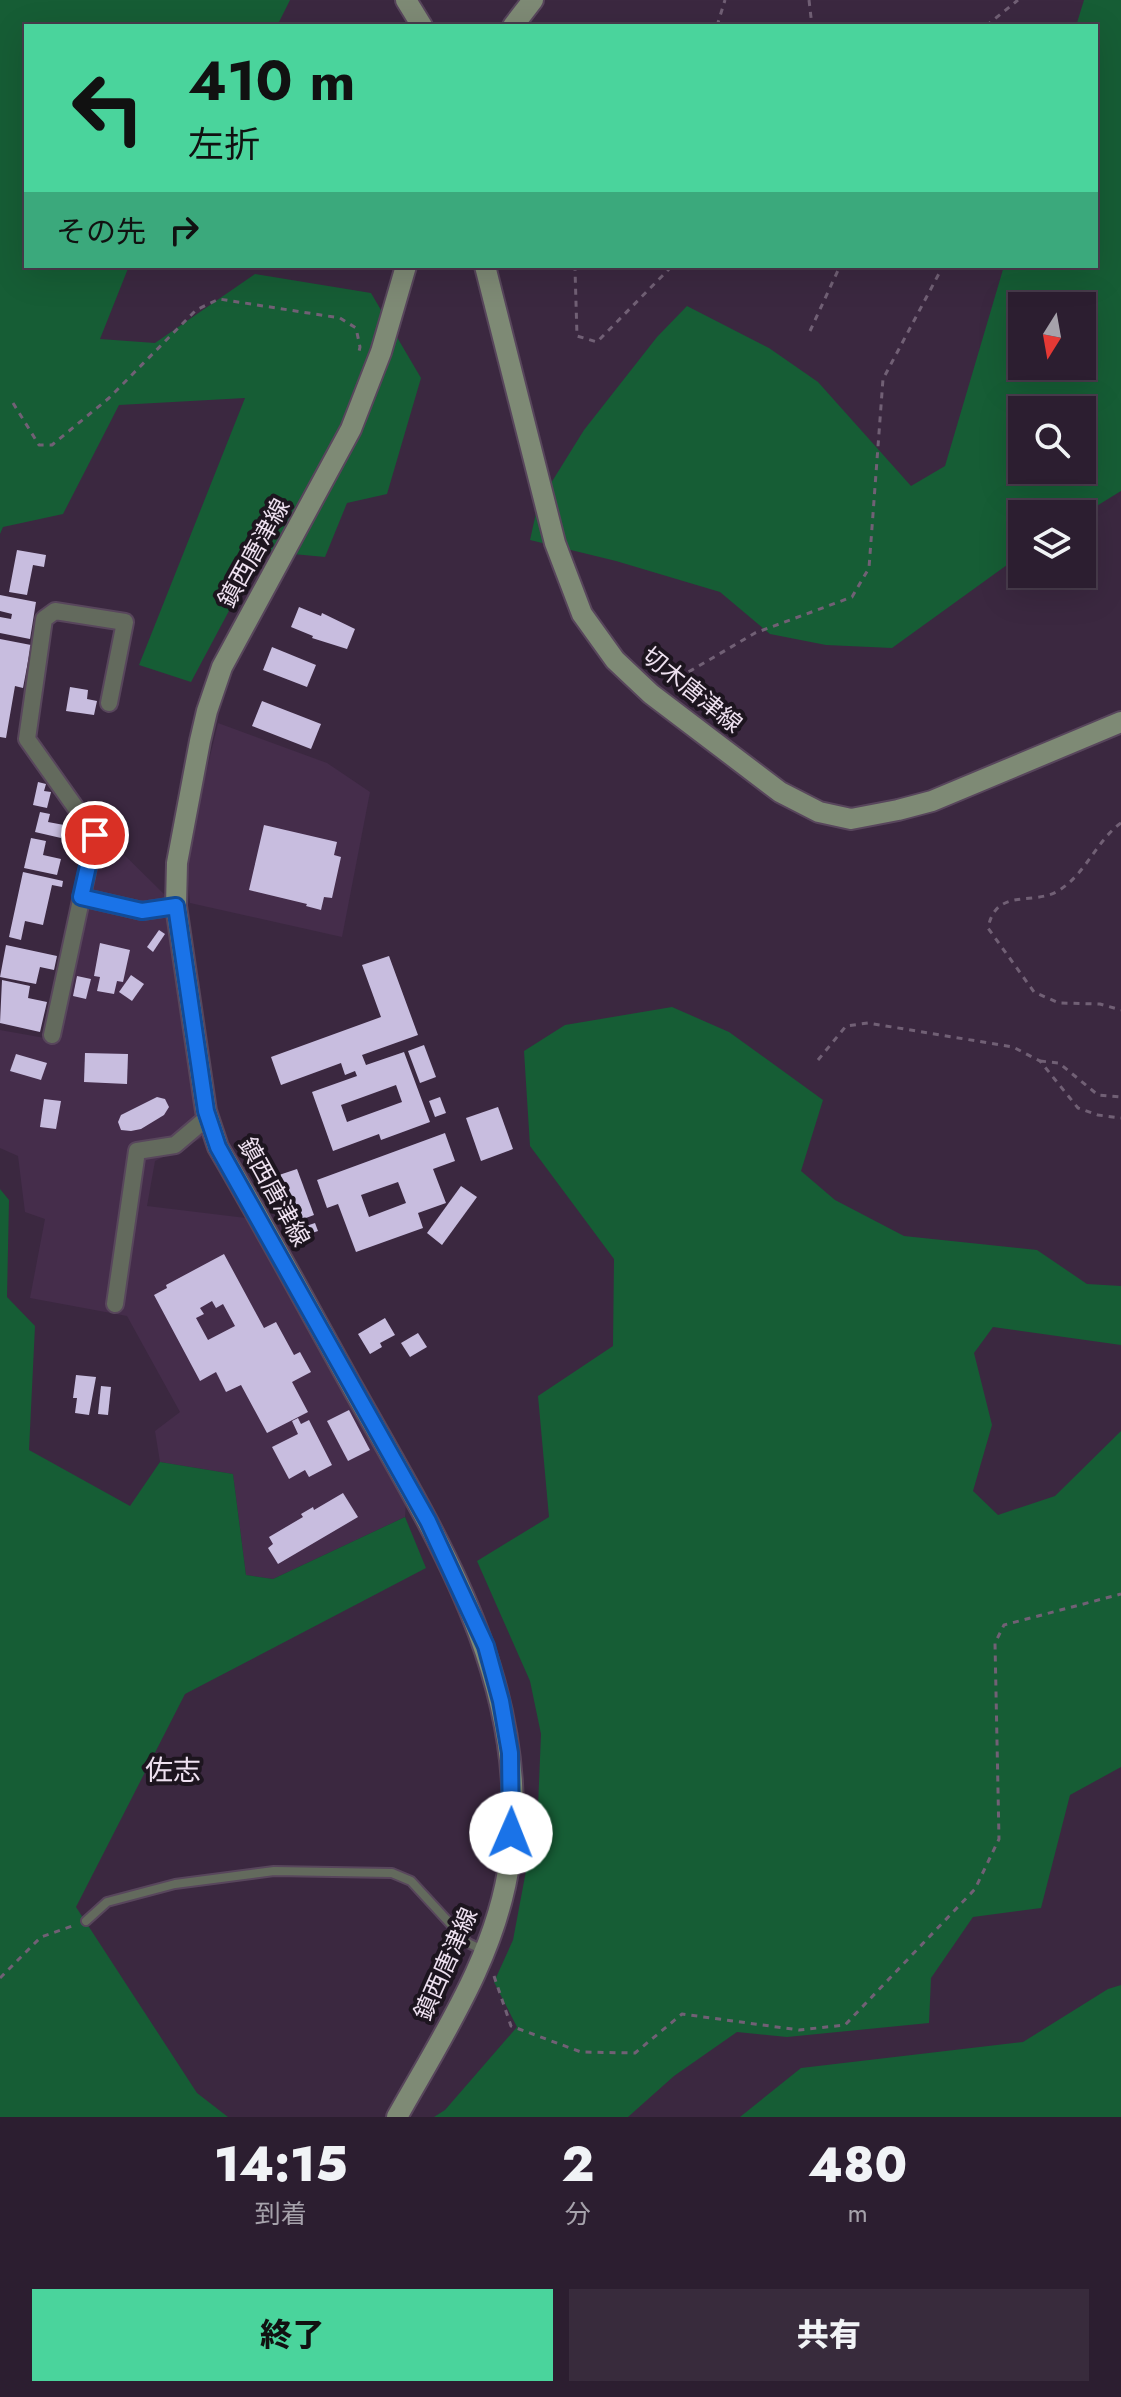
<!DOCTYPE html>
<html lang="ja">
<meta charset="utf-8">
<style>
body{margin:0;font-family:Jost,"Noto Sans JP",sans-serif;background:#382b3c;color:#f1f3f6;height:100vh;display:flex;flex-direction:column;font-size:30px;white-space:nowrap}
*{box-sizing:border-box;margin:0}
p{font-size:26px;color:#a6a2ab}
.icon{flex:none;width:44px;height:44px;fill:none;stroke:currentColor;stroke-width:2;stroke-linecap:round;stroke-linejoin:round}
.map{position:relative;height:2117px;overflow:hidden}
.panel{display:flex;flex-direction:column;background:#2c1e30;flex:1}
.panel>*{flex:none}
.top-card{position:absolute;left:24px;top:24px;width:1074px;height:244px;border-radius:0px;box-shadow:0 8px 32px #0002,0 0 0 2px #483c4c;background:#4ad49c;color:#111;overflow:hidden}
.needle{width:52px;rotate:191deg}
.fabs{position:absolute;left:1008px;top:292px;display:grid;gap:16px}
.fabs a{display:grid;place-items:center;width:88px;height:88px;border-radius:0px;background:#2c1e30;box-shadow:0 8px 32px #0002,0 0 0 2px #483c4c;font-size:40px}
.pin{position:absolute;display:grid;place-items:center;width:68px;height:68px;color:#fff;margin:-34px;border:4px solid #fff;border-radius:50%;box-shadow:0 2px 8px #0007}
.me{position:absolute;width:88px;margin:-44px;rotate:1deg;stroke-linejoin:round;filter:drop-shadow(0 0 6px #0008)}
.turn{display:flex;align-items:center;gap:28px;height:168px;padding:0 32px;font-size:36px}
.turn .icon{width:104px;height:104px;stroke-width:2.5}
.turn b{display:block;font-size:56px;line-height:68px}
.then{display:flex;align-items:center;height:76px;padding:0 32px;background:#0003;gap:16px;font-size:30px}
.eta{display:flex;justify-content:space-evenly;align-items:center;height:136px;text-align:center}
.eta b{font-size:48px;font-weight:800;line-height:56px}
.primary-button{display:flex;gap:16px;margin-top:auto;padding:16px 32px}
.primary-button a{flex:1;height:92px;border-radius:0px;background:#4ad49c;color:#111;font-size:32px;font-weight:800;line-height:92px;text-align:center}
.primary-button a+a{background:#382b3c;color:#f1f3f6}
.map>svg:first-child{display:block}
.built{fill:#452d4b}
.green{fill:#165d35;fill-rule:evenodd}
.building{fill:#c8bddf;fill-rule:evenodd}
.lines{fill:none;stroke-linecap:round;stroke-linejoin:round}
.lane-casing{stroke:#58465c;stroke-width:12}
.street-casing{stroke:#58465c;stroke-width:20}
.secondary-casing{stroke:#58465c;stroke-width:24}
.path{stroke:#716075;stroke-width:3;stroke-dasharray:6 6;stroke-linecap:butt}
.lane{stroke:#636a5d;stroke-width:8}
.street{stroke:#636a5d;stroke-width:16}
.secondary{stroke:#7e8a75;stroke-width:20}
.route-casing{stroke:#114b97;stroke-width:20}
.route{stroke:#1a73e8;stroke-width:14}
.labels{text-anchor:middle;stroke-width:8;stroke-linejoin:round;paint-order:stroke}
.street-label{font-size:24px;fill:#eee1f0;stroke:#1d151f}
.quarter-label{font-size:28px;fill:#eee1f0;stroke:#1d151f}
</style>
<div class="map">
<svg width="1121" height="2117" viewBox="0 0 1121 2117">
<rect width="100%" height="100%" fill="#3b2840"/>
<!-- built -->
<g class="built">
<path d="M 218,723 L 327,763 L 370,792 L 342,937 L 190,903 L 186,856 Z"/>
<path d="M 102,833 L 166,896 L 202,1138 L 155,1161 L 147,1206 L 246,1218 L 406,1501 L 405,1517 L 273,1579 L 246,1575 L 233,1474 L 160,1462 L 155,1431 L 180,1412 L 127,1316 L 30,1298 L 45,1219 L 25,1212 L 18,1156 L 0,1148 L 0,1030 L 56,1040 Z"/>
</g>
<!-- green -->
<g class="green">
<path d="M 0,0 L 290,0 L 277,26 L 26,26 L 26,266 L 129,266 L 100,339 L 155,343 L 255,274 L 371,293 L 421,378 L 387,494 L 347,503 L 325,557 L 261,551 L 191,682 L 139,665 L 245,398 L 119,405 L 63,514 L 3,527 L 0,534 Z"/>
<path d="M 1084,0 L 1121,0 L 1121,491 L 1082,515 L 1022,514 L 1022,554 L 892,648 L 826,645 L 770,634 L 720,592 L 616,561 L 530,540 L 538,504 L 584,430 L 657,337 L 687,306 L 769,348 L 818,382 L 911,486 L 945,466 L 1004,266 L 1096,266 L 1096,26 L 1076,26 ZM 1022,306 L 1082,306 L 1082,366 L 1022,366 ZM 1022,410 L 1082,410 L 1082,470 L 1022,470 Z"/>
<path d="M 672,1007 L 729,1032 L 823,1100 L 801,1171 L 835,1200 L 904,1236 L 1037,1250 L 1087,1284 L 1121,1286 L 1121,1345 L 993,1327 L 974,1353 L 992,1425 L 973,1491 L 998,1515 L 1055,1496 L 1121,1431 L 1121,1767 L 1070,1795 L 1041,1908 L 973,1917 L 931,1978 L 929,2023 L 787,2037 L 737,2032 L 674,2076 L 628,2117 L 434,2117 L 445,2110 L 517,2027 L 494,1982 L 513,1940 L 538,1807 L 541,1734 L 530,1681 L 477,1561 L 549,1517 L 538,1396 L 613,1346 L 614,1259 L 530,1146 L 524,1051 L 565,1025 Z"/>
<path d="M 0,1189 L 9,1200 L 7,1297 L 35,1326 L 29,1450 L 130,1506 L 160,1462 L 233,1474 L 246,1575 L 273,1579 L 405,1517 L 426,1568 L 185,1694 L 76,1907 L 197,2093 L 228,2117 L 0,2117 Z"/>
<path d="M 1121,1985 L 1121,2117 L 740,2117 L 801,2068 L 1023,2042 L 1108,1989 Z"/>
</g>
<!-- building -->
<g class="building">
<path d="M 17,550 L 46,555 L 44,567 L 33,565 L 27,595 L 9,592 Z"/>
<path d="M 0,595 L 36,602 L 30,639 L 0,633 L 0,617 L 11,619 L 12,614 L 0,611 Z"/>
<path d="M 299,607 L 321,616 L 322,613 L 355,629 L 347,649 L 312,638 L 313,636 L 291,627 Z"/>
<path d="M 0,639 L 31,645 L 23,688 L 15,686 L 6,738 L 0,737 Z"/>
<path d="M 272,647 L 316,665 L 307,687 L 263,670 Z"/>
<path d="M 70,687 L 88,690 L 87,699 L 97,701 L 94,715 L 66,711 Z"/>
<path d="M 262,701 L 321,724 L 311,749 L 252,726 Z"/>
<path d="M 38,782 L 46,784 L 44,791 L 51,792 L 47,808 L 33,805 Z"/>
<path d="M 40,812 L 50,814 L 48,822 L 64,825 L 61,838 L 35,832 Z"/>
<path d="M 264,825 L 337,842 L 334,855 L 341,857 L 332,898 L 324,897 L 321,910 L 306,906 L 307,904 L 249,890 Z"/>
<path d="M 31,838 L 46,841 L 43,855 L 61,859 L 57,875 L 24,868 Z"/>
<path d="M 23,872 L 63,881 L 62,887 L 52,885 L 43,925 L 25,921 L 21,940 L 9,937 Z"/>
<path d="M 159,930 L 165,934 L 153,952 L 147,947 Z"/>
<path d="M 100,943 L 130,950 L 123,982 L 117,981 L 114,994 L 97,991 L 100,977 L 94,976 Z"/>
<path d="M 6,945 L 57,956 L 54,970 L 40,967 L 36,984 L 0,977 Z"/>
<path d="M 389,956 L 418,1035 L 362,1055 L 366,1065 L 404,1052 L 430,1122 L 381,1140 L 379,1134 L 333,1151 L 312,1092 L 357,1076 L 355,1071 L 345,1075 L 341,1063 L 281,1085 L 271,1057 L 381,1017 L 362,965 ZM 396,1085 L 402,1102 L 347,1122 L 341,1105 Z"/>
<path d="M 131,975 L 144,984 L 132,1001 L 119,992 Z"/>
<path d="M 77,976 L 91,979 L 86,999 L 73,996 Z"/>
<path d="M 2,980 L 30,986 L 28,998 L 47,1002 L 40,1032 L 0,1023 Z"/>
<path d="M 424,1045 L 436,1077 L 420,1083 L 408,1051 Z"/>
<path d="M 85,1053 L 128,1054 L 127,1084 L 84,1082 Z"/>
<path d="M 16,1054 L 47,1063 L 41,1080 L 10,1071 Z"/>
<path d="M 157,1097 L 165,1099 L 169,1107 L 164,1115 L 141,1129 L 131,1131 L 121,1130 L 118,1122 L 121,1115 Z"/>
<path d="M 440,1097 L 446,1113 L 435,1117 L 429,1101 Z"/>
<path d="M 44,1099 L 61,1101 L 56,1129 L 40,1127 Z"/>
<path d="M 498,1107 L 513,1149 L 481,1161 L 466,1118 Z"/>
<path d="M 445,1133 L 455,1161 L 433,1169 L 446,1203 L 418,1213 L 423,1228 L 356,1252 L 338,1204 L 327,1208 L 317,1180 ZM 398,1182 L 406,1203 L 369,1217 L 361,1195 Z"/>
<path d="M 297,1169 L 314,1215 L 287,1225 L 270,1178 Z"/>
<path d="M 461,1186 L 477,1197 L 442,1245 L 427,1233 Z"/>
<path d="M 315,1223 L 318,1231 L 306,1235 L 303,1227 Z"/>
<path d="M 224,1254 L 264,1328 L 276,1322 L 294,1355 L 300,1352 L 311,1372 L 292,1382 L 308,1412 L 267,1433 L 241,1385 L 226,1392 L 216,1372 L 200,1381 L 154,1295 L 167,1288 L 166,1285 ZM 212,1301 L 216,1308 L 223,1304 L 235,1326 L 208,1340 L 196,1318 L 204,1314 L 200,1308 Z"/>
<path d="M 385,1318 L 395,1335 L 380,1343 L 382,1347 L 370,1354 L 358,1334 Z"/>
<path d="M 418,1333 L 427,1347 L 410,1357 L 401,1343 Z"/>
<path d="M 76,1375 L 96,1377 L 89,1415 L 75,1413 L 77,1398 L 73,1398 Z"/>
<path d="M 101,1386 L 111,1387 L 108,1415 L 98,1414 Z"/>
<path d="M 349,1410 L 370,1450 L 348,1461 L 327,1421 Z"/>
<path d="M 298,1418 L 301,1424 L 309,1420 L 332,1465 L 309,1477 L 305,1470 L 289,1479 L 272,1447 L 298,1434 L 292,1421 Z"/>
<path d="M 343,1493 L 358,1517 L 278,1564 L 268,1548 L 273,1544 L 269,1537 L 303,1517 L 301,1514 L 313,1507 L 314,1510 Z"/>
</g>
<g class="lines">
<defs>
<path id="lane" d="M 86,1921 L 107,1902 L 175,1884 L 274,1871 L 392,1873 L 411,1881 L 468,1943 L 485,1951"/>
<g id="street">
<path d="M 81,897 L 142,911 L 176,906"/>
<path d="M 52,1035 L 95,835 L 27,739 L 44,619 L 55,611 L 125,622 L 109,703"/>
<path d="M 115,1304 L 137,1151 L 175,1145 L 208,1117"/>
</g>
<g id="secondary">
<path d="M 406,0 L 422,26"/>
<path d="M 513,26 L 533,0"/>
<path d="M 485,266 L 555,543 L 582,614 L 615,660 L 651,694 L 780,792 L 819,812 L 851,819 L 898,810 L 932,801 L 1121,722"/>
<path d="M 397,2117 C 443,2035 498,1953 510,1858 C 531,1682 436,1536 354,1390 C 309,1309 265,1227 218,1147 L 206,1111 L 176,906 L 177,863 L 200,741 L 207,711 L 222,667 L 351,429 L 381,352 L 406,266"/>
</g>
</defs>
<!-- lane casing -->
<use href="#lane" class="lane-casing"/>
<!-- street casing -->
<use href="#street" class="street-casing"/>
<!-- secondary casing -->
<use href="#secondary" class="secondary-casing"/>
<!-- path -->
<g class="path">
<path d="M 809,0 L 812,26"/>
<path d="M 717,26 L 725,0"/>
<path d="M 986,26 L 1018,0"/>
<path d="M 572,266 L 575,269 L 577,336 L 597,342 L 672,266"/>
<path d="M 810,331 L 840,266"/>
<path d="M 13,403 L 39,445 L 52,445 L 109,398 L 196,310 L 219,299 L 340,318 L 356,328 L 360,347 L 358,356"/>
<path d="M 668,684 L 755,633 L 852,597 L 869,568 L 883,379 L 943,266"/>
<path d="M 1121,823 C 1096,841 1086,874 1058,891 C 1032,906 996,887 988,928 L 1034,992 L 1059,1003 L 1100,1004 L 1121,1010"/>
<path d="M 818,1060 L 846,1026 L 868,1023 L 1013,1047 L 1040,1061 L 1078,1108 L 1098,1115 L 1121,1118"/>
<path d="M 1040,1061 L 1059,1063 L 1098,1095 L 1121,1097"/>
<path d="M 494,1976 L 511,2026 L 581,2052 L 635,2053 L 682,2014 L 799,2030 L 845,2025 L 975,1889 L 999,1839 L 995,1643 L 1004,1625 L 1121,1594"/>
<path d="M 0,1978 L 41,1937 L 75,1925"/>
</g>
<!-- lane -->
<use href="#lane" class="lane"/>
<!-- street -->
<use href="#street" class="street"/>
<!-- secondary -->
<use href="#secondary" class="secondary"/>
</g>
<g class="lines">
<defs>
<path id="route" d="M 95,835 L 81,897 L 142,911 L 176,906 L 206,1111 L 218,1147 L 428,1521 L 486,1646 L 501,1701 L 510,1753 L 511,1833"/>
</defs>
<!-- route casing -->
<use href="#route" class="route-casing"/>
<!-- route -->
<use href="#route" class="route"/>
</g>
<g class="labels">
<!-- street labels -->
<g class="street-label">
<text transform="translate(254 553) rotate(-61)" y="8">鎮西唐津線</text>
<text transform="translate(692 690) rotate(39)" y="8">切木唐津線</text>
<text transform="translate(274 1192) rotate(61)" y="8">鎮西唐津線</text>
<text transform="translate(446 1964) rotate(-66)" y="8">鎮西唐津線</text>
</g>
<!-- quarter labels -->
<g class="quarter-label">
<text x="173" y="1780">佐志</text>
</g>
</g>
</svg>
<div class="fabs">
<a><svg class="needle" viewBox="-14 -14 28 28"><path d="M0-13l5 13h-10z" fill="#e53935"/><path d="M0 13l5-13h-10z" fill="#a6a2ab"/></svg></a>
<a><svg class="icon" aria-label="search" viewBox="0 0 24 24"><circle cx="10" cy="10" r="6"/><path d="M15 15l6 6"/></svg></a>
<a><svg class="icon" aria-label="layers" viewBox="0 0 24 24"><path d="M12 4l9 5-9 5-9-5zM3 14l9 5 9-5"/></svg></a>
</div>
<div class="pin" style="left:95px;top:835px;background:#d93025"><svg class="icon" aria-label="arrive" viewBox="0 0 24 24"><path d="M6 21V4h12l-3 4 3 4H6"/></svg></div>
<svg class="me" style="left:511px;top:1833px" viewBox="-20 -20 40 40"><circle r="19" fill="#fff"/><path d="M0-13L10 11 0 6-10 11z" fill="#1a73e8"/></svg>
<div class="top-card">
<div class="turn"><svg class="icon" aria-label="left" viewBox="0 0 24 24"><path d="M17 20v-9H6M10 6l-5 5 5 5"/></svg><div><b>410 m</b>左折</div></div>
<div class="then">その先<svg class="icon" aria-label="right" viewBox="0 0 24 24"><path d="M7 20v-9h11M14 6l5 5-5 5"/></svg></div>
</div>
</div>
<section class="panel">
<div class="eta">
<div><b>14:15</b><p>到着</p></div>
<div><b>2</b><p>分</p></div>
<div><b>480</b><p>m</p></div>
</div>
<div class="primary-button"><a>終了</a><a>共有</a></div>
</section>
